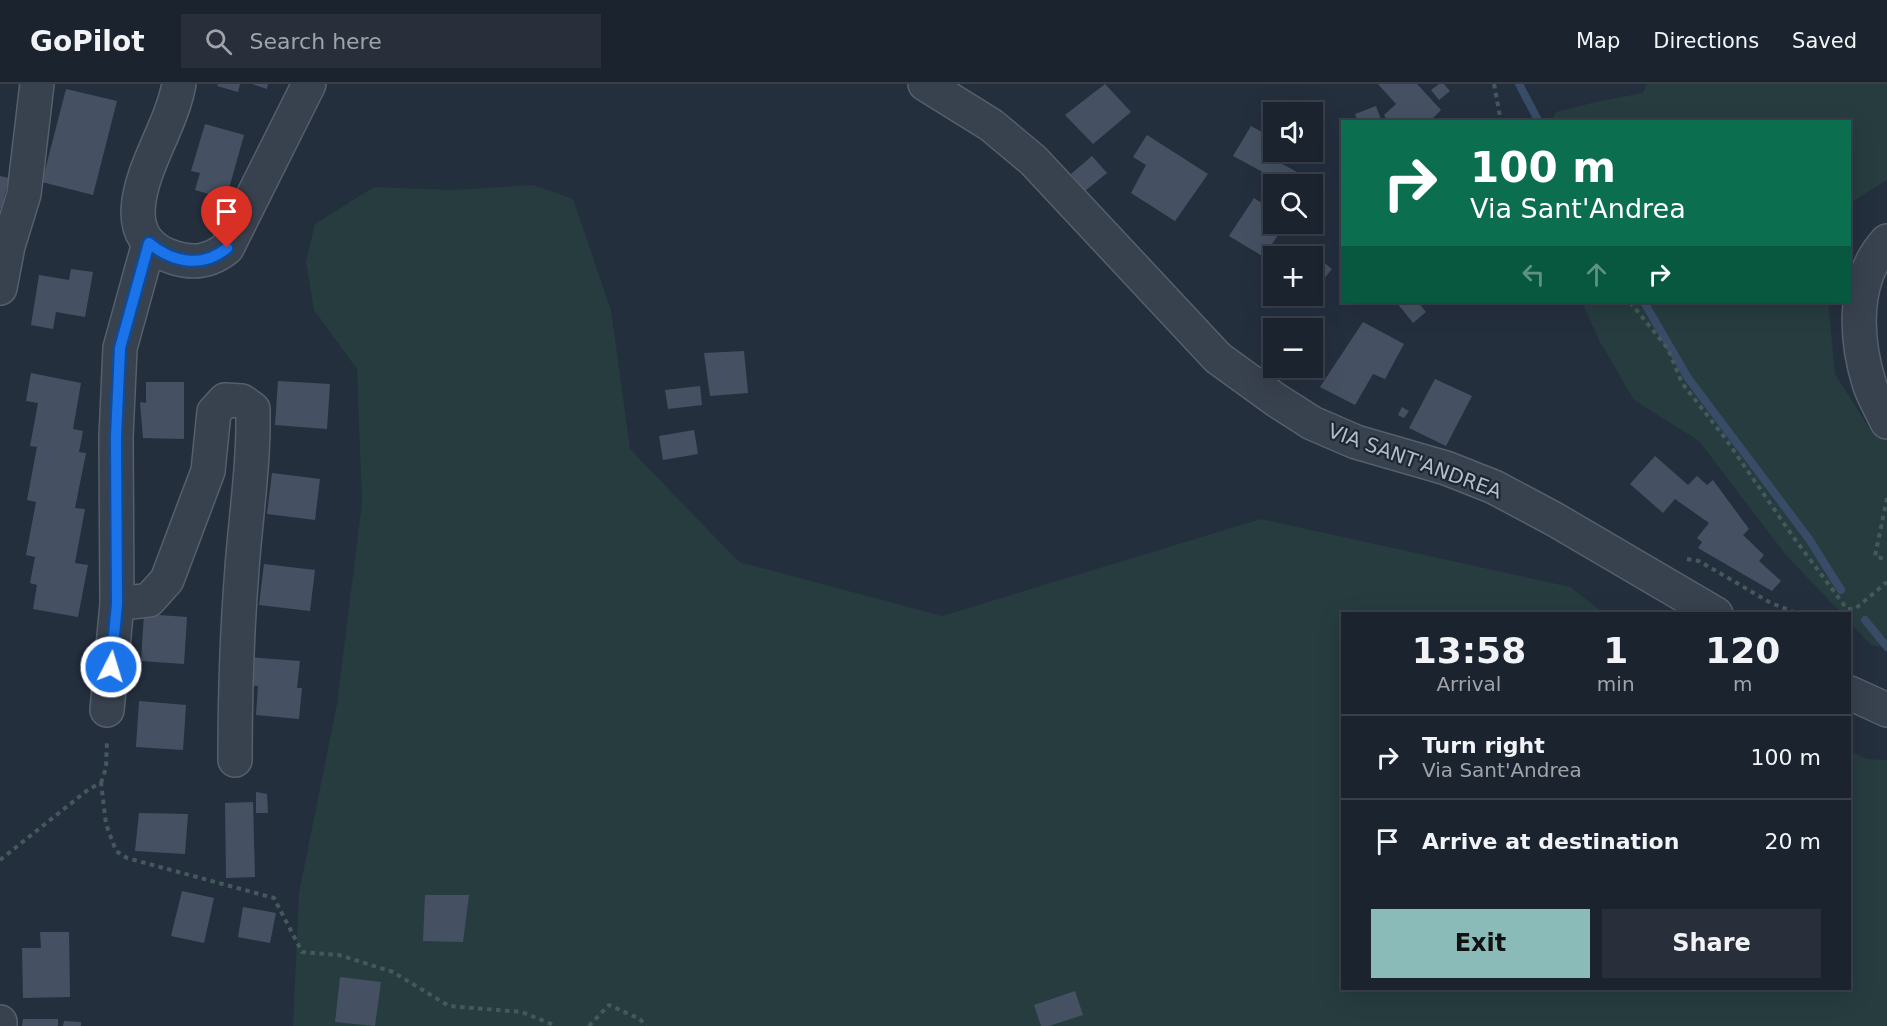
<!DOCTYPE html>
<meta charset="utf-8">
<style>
body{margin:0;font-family:"DejaVu Sans",sans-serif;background:#282f3a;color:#f1f3f6;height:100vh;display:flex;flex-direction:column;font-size:22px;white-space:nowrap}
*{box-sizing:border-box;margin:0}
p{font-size:20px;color:#a0a4aa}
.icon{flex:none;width:33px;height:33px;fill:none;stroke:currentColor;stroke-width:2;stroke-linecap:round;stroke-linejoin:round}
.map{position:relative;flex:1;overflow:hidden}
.details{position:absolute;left:1341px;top:528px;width:510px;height:378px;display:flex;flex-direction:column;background:#1b232e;border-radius:0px;box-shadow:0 6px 24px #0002,0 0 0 2px #39404a}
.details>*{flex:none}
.hud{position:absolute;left:1341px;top:36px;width:510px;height:183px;border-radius:0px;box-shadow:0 6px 24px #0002,0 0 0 2px #39404a;background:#0b6e4f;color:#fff;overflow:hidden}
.fabs{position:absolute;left:1263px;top:18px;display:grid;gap:12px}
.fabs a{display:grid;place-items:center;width:60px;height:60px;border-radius:0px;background:#1b232e;box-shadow:0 6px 24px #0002,0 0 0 2px #39404a;font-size:30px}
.pin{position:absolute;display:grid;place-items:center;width:51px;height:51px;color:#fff;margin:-62px -26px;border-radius:50% 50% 50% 0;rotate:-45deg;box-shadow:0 0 6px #0007}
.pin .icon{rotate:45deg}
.me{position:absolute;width:66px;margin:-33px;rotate:5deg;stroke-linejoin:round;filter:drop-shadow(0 0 4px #0008)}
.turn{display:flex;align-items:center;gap:21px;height:126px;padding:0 30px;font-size:27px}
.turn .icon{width:78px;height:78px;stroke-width:2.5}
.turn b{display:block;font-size:42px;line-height:51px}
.lanes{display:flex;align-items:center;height:57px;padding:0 30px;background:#0003;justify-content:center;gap:30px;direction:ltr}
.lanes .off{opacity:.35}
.eta{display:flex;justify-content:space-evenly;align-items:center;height:102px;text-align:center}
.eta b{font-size:36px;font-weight:600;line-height:42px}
.action{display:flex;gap:12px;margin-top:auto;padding:12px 30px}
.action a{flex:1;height:69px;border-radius:0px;background:#8bbbb9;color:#111;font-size:24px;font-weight:600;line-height:69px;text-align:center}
.action a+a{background:#282f3a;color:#f1f3f6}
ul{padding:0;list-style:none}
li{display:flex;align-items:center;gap:18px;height:84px;padding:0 30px;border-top:2px solid #39404a}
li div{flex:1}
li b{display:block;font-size:22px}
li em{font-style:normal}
header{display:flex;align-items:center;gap:36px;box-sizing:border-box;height:84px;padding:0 30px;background:#1b232e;border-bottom:2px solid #39404a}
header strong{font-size:28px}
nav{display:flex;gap:33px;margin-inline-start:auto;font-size:21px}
.search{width:420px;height:54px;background:#282f3a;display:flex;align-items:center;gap:15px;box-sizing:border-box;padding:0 21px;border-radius:0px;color:#a0a4aa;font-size:22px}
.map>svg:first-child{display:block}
.green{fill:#263c3f}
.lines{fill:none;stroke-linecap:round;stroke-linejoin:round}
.stream{stroke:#394c67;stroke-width:8}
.building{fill:#455162}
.minor-casing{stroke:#565f6c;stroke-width:36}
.tertiary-casing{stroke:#565f6c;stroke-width:36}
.path{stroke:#44595c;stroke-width:4;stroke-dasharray:4.5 4.5;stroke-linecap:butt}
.minor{stroke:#38414e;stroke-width:33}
.tertiary{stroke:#38414e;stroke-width:33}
.route-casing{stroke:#114b97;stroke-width:15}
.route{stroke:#1a73e8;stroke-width:10}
.labels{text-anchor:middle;stroke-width:4.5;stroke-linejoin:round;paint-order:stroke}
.street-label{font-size:20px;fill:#b4bcc9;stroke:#1d2633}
</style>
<header>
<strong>GoPilot</strong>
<div class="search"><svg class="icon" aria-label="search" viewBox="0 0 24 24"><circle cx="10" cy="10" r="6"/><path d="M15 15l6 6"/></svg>Search here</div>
<nav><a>Map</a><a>Directions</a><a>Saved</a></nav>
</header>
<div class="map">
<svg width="1887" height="942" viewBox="0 0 1887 942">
<rect width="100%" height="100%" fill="#242f3e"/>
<!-- green -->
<g class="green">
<path d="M 1647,0 L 1887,0 L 1887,96 L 1850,119 L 1850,38 L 1551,37 L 1556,28 L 1596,18 L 1643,9 Z"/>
<path d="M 533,101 L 573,115 L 611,226 L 630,365 L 739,478 L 942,532 L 1261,435 L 1570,503 L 1604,529 L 1342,530 L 1342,904 L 1850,904 L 1850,667 L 1867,675 L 1887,676 L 1887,942 L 293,942 L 299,809 L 337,620 L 362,419 L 357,285 L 314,226 L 306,178 L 315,140 L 374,103 L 452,106 Z"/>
<path d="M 1582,218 L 1828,218 L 1835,290 L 1873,350 L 1887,351 L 1887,564 L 1871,561 L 1850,539 L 1850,530 L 1841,529 L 1786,471 L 1699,357 L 1634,316 L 1600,258 Z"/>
</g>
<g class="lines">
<!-- stream -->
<g class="stream">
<path d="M 1519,0 L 1539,38"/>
<path d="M 1644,218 L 1688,294 L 1809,455 L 1841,506"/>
<path d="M 1865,536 L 1887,563"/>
</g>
</g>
<!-- building -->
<g class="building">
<path d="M 218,0 L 240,0 L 238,8 L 217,2 Z"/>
<path d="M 252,0 L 268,0 L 267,5 Z"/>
<path d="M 1105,0 L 1131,28 L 1093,60 L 1065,31 Z"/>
<path d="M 1378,0 L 1417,0 L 1441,26 L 1429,38 L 1423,38 L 1420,34 L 1415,38 L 1388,38 L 1384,31 L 1396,20 Z"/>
<path d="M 1439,0 L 1444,0 L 1450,7 L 1439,16 L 1431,6 Z"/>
<path d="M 66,5 L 117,17 L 93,111 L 42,98 Z"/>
<path d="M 1376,22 L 1382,38 L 1358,38 L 1355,30 Z"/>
<path d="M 205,40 L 244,51 L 226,115 L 195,106 L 200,89 L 191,87 Z"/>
<path d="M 1251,42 L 1273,54 L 1264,70 L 1297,88 L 1290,100 L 1285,100 L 1233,72 Z"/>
<path d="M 1147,51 L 1208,90 L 1175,137 L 1131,109 L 1146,81 L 1133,73 Z"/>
<path d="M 1092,72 L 1107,89 L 1085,107 L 1071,90 Z"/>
<path d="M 0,92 L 9,94 L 1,124 L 0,124 Z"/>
<path d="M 1254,114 L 1274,127 L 1274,140 L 1285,140 L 1264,173 L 1229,152 Z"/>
<path d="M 1302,161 L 1332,185 L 1312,209 L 1312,172 L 1290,172 Z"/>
<path d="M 71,185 L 93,188 L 85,233 L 56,228 L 53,245 L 31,241 L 39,191 L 69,196 Z"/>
<path d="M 1399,218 L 1418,218 L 1426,228 L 1413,239 L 1397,219 Z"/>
<path d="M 1363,238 L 1404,260 L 1385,295 L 1373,290 L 1355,321 L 1320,303 Z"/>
<path d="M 744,267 L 748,309 L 710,312 L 704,269 Z"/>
<path d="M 31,289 L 81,299 L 73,345 L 83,347 L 79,368 L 86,369 L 75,424 L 85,425 L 75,479 L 88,481 L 78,533 L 33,525 L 37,501 L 30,499 L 35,473 L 26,471 L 36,418 L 27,416 L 37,363 L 30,362 L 38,319 L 26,317 Z"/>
<path d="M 1435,295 L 1472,312 L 1446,362 L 1409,344 Z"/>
<path d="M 278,297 L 330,300 L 327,345 L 275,341 Z"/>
<path d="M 146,298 L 184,298 L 184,355 L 143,354 L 140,318 L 146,319 Z"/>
<path d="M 700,302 L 702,321 L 668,325 L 665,306 Z"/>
<path d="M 1402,323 L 1409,327 L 1404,334 L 1398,331 Z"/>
<path d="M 694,346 L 698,370 L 663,376 L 659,352 Z"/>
<path d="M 1655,372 L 1688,401 L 1697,392 L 1707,401 L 1713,396 L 1749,445 L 1743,451 L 1764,471 L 1759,477 L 1781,497 L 1772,507 L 1698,464 L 1702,458 L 1697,454 L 1709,439 L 1675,415 L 1663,429 L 1630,400 Z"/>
<path d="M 272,389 L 320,395 L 315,436 L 267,430 Z"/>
<path d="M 264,480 L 315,486 L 310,527 L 259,521 Z"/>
<path d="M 144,530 L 187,533 L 184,580 L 141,577 Z"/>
<path d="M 249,573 L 300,577 L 297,604 L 302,604 L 299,635 L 256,631 L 258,602 L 247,601 Z"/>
<path d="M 139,617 L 186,621 L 183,666 L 136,663 Z"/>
<path d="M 256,708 L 267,710 L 268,729 L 256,729 Z"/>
<path d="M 253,718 L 255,793 L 226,794 L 225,719 Z"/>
<path d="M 139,729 L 188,730 L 185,770 L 135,767 Z"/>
<path d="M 182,807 L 214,814 L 204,859 L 171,852 Z"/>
<path d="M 425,811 L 469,811 L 463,858 L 423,857 Z"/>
<path d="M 243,823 L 276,829 L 270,859 L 238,853 Z"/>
<path d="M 40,848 L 69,848 L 70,913 L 23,914 L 22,864 L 41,864 Z"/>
<path d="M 340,893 L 381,898 L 375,942 L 335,938 Z"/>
<path d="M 1075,907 L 1083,931 L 1049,942 L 1041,942 L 1034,921 Z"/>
<path d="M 23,935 L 58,935 L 58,942 L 22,942 Z"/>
<path d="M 64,937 L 81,938 L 81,942 L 63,942 Z"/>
</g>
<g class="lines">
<defs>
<g id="minor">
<path d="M 179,0 C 176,17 170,32 163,48 C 146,88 111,155 175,174 C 195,180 211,177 227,164 L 309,0"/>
<path d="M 925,0 L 991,41 L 1033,76 L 1218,274 L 1276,316 L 1312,339 L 1356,358 L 1446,384 L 1494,403 L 1554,435 L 1716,530"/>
<path d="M 1887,157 C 1852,195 1855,253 1869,299 C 1873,312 1881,325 1887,338"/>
<path d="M 0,204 L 8,162 L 24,110 L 37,0"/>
<path d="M 117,520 L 149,516 L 167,496 L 208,387 L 214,328 L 225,316 L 242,317 L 253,325 C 254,379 246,431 242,484 C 237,548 235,612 235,676"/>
<path d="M 1850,609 L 1887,626"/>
<path d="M 107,626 L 117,520 L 116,353 L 120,264 L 149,159"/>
</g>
<path id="tertiary" d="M 0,938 L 0,942"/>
</defs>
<!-- minor casing -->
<use href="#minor" class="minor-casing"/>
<!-- tertiary casing -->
<use href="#tertiary" class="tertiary-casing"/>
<!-- path -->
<g class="path">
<path d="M 1494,0 L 1501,38"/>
<path d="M 1630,218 L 1668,265 L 1682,299 L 1725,354 L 1794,454 L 1847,525 L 1855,525 L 1887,498"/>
<path d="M 1887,414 L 1875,472 L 1887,476"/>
<path d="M 1687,475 L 1699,477 L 1771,519 L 1799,530"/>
<path d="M 1843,530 L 1847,525"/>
<path d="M 101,699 L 106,684 L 107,656"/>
<path d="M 0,776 L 89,705 L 101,699 L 106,740 L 116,767 L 127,774 L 274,814 L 302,868 L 339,871 L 393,888 L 449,922 L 522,928 L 556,942"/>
<path d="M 589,942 L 609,921 L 640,935 L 646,942"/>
</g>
<!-- minor -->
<use href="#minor" class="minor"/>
<!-- tertiary -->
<use href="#tertiary" class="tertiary"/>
</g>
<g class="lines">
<defs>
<path id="route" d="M 111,583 L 117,520 L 116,353 L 120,264 L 149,159 C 172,178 202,185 227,164"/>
</defs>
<!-- route casing -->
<use href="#route" class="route-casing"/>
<!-- route -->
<use href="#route" class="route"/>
</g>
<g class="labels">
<!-- street labels -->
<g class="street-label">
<text transform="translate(1415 377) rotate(20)" y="7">VIA SANT'ANDREA</text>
</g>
</g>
</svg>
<div class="fabs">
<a><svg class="icon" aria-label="sound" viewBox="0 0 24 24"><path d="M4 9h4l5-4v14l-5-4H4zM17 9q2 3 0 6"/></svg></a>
<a><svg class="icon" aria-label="search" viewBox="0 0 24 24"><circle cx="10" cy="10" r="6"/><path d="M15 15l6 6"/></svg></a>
<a>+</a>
<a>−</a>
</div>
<div class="pin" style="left:227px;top:164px;background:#d93025"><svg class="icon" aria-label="arrive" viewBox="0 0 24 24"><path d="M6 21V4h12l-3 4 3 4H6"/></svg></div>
<svg class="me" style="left:111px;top:583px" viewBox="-20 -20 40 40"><circle r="17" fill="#1a73e8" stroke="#fff" stroke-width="3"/><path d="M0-11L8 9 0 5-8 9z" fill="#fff"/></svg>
<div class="hud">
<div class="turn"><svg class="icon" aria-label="right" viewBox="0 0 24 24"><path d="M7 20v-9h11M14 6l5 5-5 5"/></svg><div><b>100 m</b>Via Sant'Andrea</div></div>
<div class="lanes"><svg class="icon off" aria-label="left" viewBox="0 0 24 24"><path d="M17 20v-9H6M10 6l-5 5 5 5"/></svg><svg class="icon off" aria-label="ahead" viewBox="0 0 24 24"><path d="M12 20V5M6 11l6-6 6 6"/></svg><svg class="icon" aria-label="right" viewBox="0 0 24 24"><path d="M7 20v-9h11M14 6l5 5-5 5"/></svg></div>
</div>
<section class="details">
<div class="eta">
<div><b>13:58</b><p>Arrival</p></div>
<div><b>1</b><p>min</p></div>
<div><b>120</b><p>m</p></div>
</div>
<ul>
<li><svg class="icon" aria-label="right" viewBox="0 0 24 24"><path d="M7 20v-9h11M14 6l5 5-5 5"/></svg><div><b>Turn right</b><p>Via Sant'Andrea</p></div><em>100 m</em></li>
<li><svg class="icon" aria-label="arrive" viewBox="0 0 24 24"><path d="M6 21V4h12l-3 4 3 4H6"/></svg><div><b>Arrive at destination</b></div><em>20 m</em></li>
</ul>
<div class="action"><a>Exit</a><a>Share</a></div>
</section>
</div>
